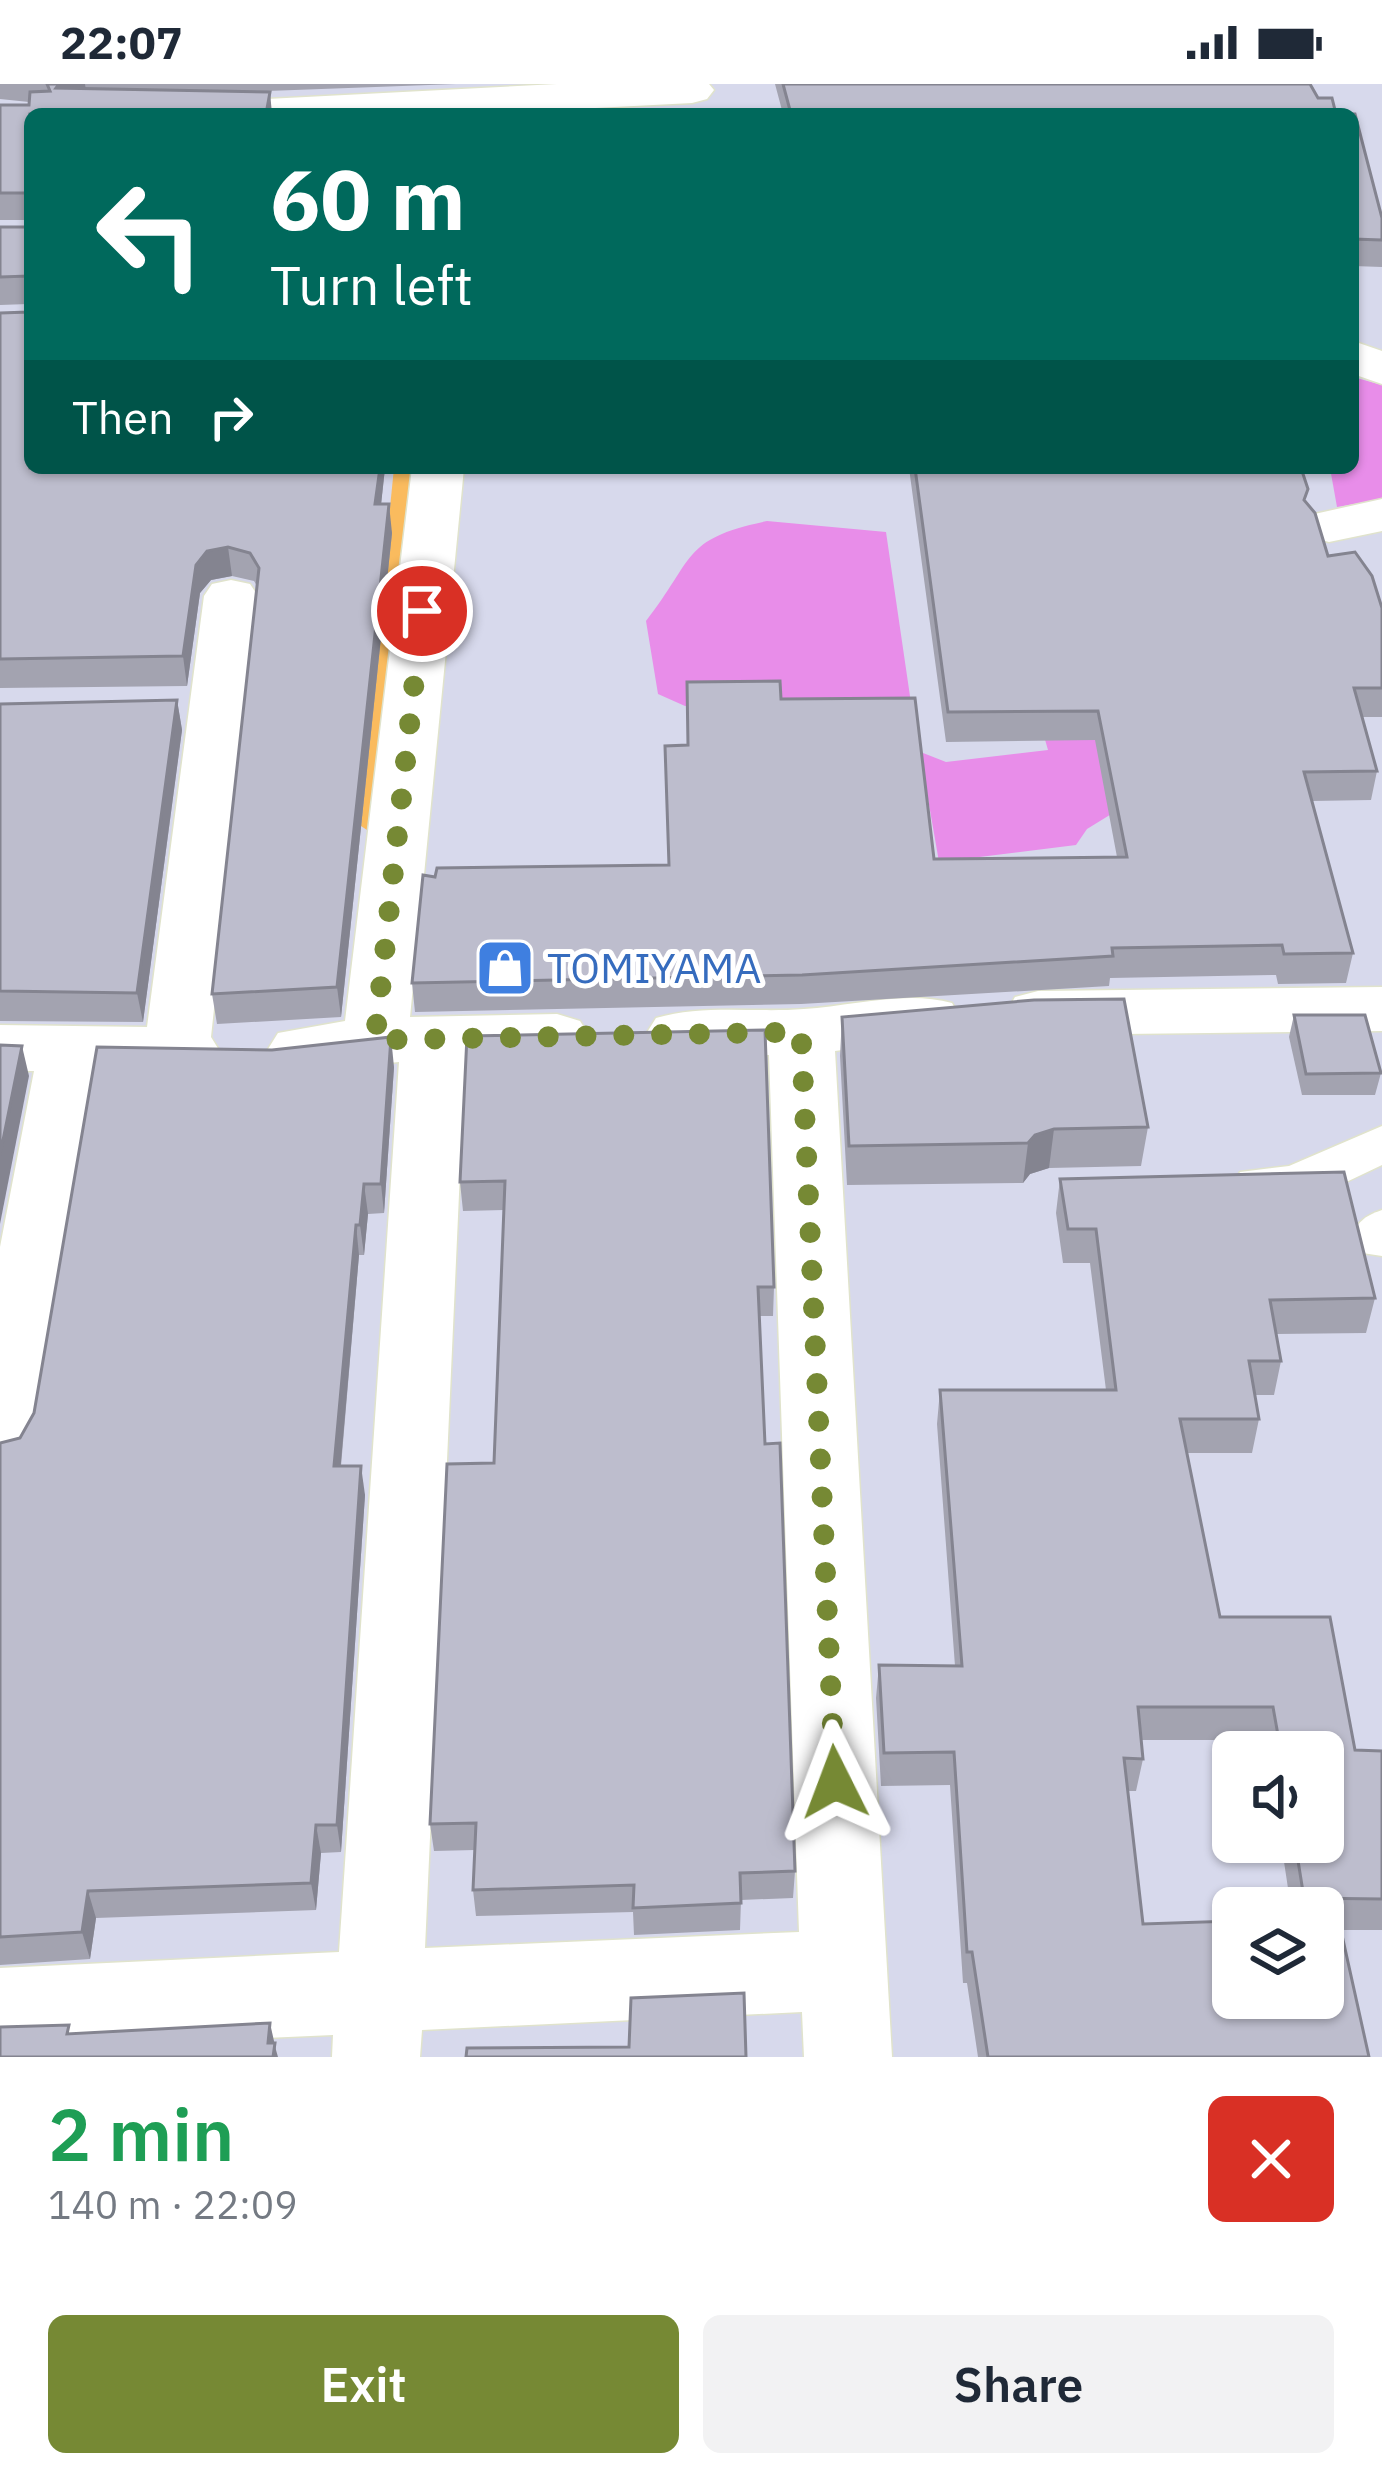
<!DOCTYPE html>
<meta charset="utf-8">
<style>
body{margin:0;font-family:"IBM Plex Sans",sans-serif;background:#f2f2f3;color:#1f2937;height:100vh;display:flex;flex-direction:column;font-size:45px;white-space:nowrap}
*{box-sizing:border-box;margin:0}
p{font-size:39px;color:#747a83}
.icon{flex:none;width:66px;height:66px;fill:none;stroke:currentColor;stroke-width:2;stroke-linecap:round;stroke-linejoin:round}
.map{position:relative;height:1973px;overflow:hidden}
.panel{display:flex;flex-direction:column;background:#fff;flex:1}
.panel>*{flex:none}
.hud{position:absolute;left:24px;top:24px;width:1335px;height:366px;border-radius:18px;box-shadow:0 3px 9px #0004;background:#00695c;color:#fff;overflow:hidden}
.fabs{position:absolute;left:1212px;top:1647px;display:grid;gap:24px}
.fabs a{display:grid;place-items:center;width:132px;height:132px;border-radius:18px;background:#fff;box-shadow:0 3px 9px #0004;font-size:60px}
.pin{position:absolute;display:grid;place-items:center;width:102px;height:102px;color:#fff;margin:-51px;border:6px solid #fff;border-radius:50%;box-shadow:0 3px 12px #0007}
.me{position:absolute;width:132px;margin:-66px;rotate:357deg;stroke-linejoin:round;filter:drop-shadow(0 0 9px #0008)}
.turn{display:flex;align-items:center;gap:42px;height:252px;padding:0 48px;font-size:54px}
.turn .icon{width:156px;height:156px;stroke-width:2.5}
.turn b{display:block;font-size:84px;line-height:102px}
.then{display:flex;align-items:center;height:114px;padding:0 48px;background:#0003;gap:24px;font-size:45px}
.round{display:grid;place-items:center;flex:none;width:126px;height:126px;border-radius:18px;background:#f2f2f3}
.head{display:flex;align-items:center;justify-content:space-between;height:204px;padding:0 48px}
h1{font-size:72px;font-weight:600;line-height:90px;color:#1e9e55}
.action{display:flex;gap:24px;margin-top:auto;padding:24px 48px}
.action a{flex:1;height:138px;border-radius:18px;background:#768934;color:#fff;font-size:48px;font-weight:600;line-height:138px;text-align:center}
.action a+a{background:#f2f2f3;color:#1f2937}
.status{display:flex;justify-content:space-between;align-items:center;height:84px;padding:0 60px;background:#fff;direction:ltr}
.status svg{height:33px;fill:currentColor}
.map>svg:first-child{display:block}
.green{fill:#e88de9}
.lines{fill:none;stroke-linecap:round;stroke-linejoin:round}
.stream{fill:#fabb5e;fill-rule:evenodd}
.lane-casing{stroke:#e0e3cc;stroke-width:3}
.street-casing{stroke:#e0e3cc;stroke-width:3}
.lane{fill:#fff;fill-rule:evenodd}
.street{fill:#fff;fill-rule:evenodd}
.wall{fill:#a3a3b0;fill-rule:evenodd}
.shaded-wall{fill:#848490}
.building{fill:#bdbdcd;stroke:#848490;stroke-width:3}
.route{stroke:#768934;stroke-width:21;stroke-dasharray:0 37.8}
.labels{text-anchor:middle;stroke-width:10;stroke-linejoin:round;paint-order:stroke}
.shop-label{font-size:42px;fill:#366cbe;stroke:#fff;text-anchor:start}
</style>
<div class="status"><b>22:07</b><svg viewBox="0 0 49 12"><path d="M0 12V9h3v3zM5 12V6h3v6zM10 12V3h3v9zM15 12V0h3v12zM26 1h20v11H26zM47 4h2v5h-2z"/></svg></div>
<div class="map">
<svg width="1382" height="1973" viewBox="0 0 1382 1973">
<rect width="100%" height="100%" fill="#d7d9ec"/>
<!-- green -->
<g class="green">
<path d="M 1353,293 L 1382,301 L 1382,415 L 1337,423 L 1330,384 L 1353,384 Z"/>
<path d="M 767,437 L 886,448 L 918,667 L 946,678 L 1048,666 L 1036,624 L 1099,633 L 1113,729 L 1087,745 L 1076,761 L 939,778 L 927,709 L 893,710 L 786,623 L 685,622 L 658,610 L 646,537 C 696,473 681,455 767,437 Z"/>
</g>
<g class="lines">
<!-- stream -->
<path class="stream" d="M 394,384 L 416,384 L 382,740 L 370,748 L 358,740 Z"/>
<defs>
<g id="lane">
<path d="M 1382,1042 L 1382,1081 C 1336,1102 1292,1130 1240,1114 L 1233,1101 L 1240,1088 L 1289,1082 Z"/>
<path d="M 1382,1126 L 1382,1172 L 1356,1168 L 1349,1155 C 1358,1138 1364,1132 1382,1126 Z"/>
</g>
<g id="street">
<path d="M 557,0 L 709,0 L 714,6 L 707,15 L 692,19 L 480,30 L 65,30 L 72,21 L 87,17 L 267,15 Z"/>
<path d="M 1353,257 L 1382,267 L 1382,300 L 1353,290 Z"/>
<path d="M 412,384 L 464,384 L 410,933 L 557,930 L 580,937 L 590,953 L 580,969 L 557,976 L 465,977 L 425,1864 L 799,1848 L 769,971 L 679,973 L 656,966 L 646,950 L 656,934 C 704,920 755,929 804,925 C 852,922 906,906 952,919 L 961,935 L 952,951 L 835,967 L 892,1973 L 804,1973 L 802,1928 L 422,1946 L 420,1973 L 332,1973 L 333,1951 L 0,1966 L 0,1884 L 339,1868 L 399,978 L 301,988 L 278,981 L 268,965 L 278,949 L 345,937 Z"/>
<path d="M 1382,415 L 1382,447 L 1329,458 L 1310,453 L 1302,442 L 1310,431 Z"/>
<path d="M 231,496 L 250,500 L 258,512 L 211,953 L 219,966 L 209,982 L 186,989 L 100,988 L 37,1358 L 26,1379 L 0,1388 L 0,1163 L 34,987 L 0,987 L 0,941 L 147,943 L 204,512 L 212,500 Z"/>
<path d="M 1382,903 L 1382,947 L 1038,951 L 1015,945 L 1006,929 L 1015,913 L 1038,907 Z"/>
</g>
</defs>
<!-- lane casing -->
<use href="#lane" class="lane-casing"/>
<!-- street casing -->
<use href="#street" class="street-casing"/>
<!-- lane -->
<use href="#lane" class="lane"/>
<!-- street -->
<use href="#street" class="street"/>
</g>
<!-- wall -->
<g class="wall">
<path d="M 0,0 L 456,0 L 240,8 L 30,384 L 385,384 L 381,420 L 392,449 L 341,933 L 217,940 L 212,910 L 257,502 L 254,497 L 232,492 L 211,496 L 200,509 L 187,602 L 0,604 L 0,229 L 28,228 L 28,220 L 0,221 L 0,143 L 28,143 L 28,136 L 0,136 L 0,21 L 29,21 L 29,18 L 0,15 Z"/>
<path d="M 775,0 L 1310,0 L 1318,14 L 1335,26 L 1353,30 L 783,30 Z"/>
<path d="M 1353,30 L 1382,134 L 1382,183 L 1353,182 Z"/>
<path d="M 909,384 L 1301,384 L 1305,418 L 1328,472 L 1382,524 L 1382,633 L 1362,633 L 1377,687 L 1371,716 L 1312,717 L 1353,869 L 1346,899 L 1278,900 L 1276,891 L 1110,894 L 1109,902 L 801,920 L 415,928 L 412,899 L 435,793 L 669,781 L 687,661 L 781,615 L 934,775 L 1117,773 L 1095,656 L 946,658 Z"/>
<path d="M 177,616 L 182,646 L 143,938 L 0,937 L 0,620 Z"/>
<path d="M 1294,931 L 1381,989 L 1375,1011 L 1302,1011 L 1289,953 Z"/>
<path d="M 842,933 L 1148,1043 L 1141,1082 L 1049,1084 L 1030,1090 L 1023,1099 L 847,1101 L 840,972 Z"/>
<path d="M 467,952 L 774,1203 L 773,1232 L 760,1232 L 765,1360 L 795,1787 L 793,1814 L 741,1816 L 740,1846 L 634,1851 L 633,1828 L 476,1832 L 473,1806 L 475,1766 L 434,1767 L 430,1740 L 494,1379 L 504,1126 L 463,1127 L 460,1098 Z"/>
<path d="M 394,983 L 384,1129 L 368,1130 L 364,1171 L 359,1171 L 341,1382 L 365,1411 L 341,1768 L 321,1769 L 316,1826 L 96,1834 L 90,1875 L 0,1881 L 0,1359 L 20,1354 Z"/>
<path d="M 1060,1095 L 1375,1214 L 1366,1249 L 1276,1250 L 1281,1277 L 1274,1311 L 1255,1311 L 1259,1335 L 1252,1369 L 1187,1369 L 1220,1533 L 1355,1666 L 1382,1667 L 1382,1846 L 1341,1846 L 1369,1973 L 978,1973 L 967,1899 L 963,1899 L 950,1701 L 881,1702 L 876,1614 L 879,1581 L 955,1582 L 937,1340 L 940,1306 L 1106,1306 L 1090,1179 L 1063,1179 L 1056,1129 ZM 1141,1656 L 1265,1656 L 1267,1668 L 1323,1668 L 1323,1758 L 1281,1758 L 1291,1824 L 1323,1824 L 1323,1914 L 1143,1840 L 1128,1707 L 1136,1707 L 1143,1675 Z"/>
</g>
<!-- shaded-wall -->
<g class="shaded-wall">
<path d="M 59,0 L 85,0 L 87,13 L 56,4 Z"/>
<path d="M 270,8 L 272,30 L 266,30 Z"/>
<path d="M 380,384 L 385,384 L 378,449 L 375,420 Z"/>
<path d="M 389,420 L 392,449 L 341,933 L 337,903 Z"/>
<path d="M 228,463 L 232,492 L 211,496 L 200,509 L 187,602 L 183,572 L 196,481 L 207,467 Z"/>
<path d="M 177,616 L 182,646 L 143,938 L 137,909 Z"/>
<path d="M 391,953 L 394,983 L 384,1129 L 381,1100 Z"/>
<path d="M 22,962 L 29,992 L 0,1140 L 0,1071 Z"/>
<path d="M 1054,1045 L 1049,1084 L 1030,1090 L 1023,1099 L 1028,1059 L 1035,1051 Z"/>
<path d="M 364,1100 L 368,1130 L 364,1171 L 360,1141 Z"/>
<path d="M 356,1141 L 359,1171 L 338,1412 L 334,1382 Z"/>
<path d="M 361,1382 L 365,1411 L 341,1768 L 337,1741 Z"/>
<path d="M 316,1741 L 321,1769 L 316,1826 L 311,1799 Z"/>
<path d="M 88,1807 L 96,1834 L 90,1875 L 82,1848 Z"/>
<path d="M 270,1939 L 276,1966 L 278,1973 L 272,1973 L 268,1959 Z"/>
</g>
<!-- building -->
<g class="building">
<path d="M 47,0 L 59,0 L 56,4 L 270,8 L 266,30 L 30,30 L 30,384 L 380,384 L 375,420 L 389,420 L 337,903 L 212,910 L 259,484 L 250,469 L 228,463 L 207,467 L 196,481 L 183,572 L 0,575 L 0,229 L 28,228 L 28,192 L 0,193 L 0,143 L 28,143 L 28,109 L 0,109 L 0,21 L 29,21 L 30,8 L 50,7 Z"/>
<path d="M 783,0 L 1310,0 L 1318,14 L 1332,14 L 1335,26 L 1353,30 L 791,30 Z"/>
<path d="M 1353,30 L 1355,30 L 1382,134 L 1382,156 L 1353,155 Z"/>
<path d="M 915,384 L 1301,384 L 1308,405 L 1304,416 L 1315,429 L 1328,472 L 1355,468 L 1372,492 L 1382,524 L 1382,604 L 1354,604 L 1377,687 L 1304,688 L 1353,869 L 1284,870 L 1282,861 L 1112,864 L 1113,872 L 802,891 L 412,899 L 423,791 L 435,793 L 437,784 L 669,781 L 665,662 L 688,661 L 687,598 L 780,597 L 781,615 L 915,614 L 934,775 L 1127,773 L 1098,627 L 948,628 Z"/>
<path d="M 177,616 L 137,909 L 0,907 L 0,620 Z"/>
<path d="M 1124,915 L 1148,1043 L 1054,1045 L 1035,1051 L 1028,1059 L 849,1062 L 842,933 L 1034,916 Z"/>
<path d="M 1294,931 L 1365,931 L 1381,989 L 1306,990 Z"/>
<path d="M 765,946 L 774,1203 L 758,1203 L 765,1360 L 780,1359 L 795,1787 L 740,1789 L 741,1819 L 633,1824 L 634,1801 L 473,1806 L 476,1739 L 430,1740 L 447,1380 L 494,1379 L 505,1097 L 460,1098 L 467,952 Z"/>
<path d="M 391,953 L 381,1100 L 364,1100 L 360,1141 L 356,1141 L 334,1382 L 361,1382 L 337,1741 L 316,1741 L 311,1799 L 88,1807 L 82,1848 L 0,1853 L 0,1359 L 20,1354 L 34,1329 L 97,963 L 272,966 Z"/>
<path d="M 0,961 L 22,962 L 0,1071 Z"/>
<path d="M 1344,1088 L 1375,1214 L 1270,1216 L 1281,1277 L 1249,1277 L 1259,1335 L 1180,1335 L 1220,1533 L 1330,1533 L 1355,1666 L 1382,1667 L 1382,1815 L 1304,1814 L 1295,1758 L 1323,1758 L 1323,1668 L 1281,1668 L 1273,1623 L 1138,1623 L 1143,1675 L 1124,1674 L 1143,1840 L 1233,1837 L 1233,1914 L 1323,1914 L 1323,1834 L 1338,1833 L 1369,1973 L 988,1973 L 972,1868 L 967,1868 L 954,1668 L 884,1669 L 879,1581 L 962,1582 L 940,1306 L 1116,1306 L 1096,1145 L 1068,1145 L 1060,1095 Z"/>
<path d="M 744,1909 L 746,1973 L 466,1973 L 467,1964 L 629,1963 L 631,1914 Z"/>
<path d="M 270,1939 L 268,1959 L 275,1959 L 273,1973 L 0,1973 L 0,1943 L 69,1941 L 67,1950 Z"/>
</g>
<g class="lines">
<!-- route -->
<path class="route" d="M 422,527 L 375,956 L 801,948 L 835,1698"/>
</g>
<!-- icons -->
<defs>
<symbol id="shop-square" viewBox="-11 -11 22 22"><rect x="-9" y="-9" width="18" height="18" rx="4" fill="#3f7fe0" stroke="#fff"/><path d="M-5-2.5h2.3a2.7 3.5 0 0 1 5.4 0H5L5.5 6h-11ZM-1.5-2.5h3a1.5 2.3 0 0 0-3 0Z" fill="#fff"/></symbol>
</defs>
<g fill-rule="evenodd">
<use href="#shop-square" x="472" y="851" width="66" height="66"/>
</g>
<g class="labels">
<!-- shop labels -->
<g class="shop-label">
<text x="547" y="899">TOMIYAMA</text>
</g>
</g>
</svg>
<div class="fabs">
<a><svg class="icon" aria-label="sound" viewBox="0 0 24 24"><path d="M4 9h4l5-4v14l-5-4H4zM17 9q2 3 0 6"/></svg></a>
<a><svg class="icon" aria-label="layers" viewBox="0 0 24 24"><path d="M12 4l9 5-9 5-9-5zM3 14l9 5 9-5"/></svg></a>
</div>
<div class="pin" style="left:422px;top:527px;background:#d93025"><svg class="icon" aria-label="arrive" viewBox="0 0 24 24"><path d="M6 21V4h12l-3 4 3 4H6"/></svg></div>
<svg class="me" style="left:835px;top:1698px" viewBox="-20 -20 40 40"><path d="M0-17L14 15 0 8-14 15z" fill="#768934" stroke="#fff" stroke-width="4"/></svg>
<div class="hud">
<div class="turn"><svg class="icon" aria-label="left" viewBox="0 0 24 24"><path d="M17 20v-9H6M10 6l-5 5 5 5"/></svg><div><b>60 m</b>Turn left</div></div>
<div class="then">Then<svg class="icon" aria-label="right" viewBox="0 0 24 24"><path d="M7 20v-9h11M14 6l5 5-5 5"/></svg></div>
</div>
</div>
<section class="panel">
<div class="head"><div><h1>2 min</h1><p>140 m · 22:09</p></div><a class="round" style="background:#d93025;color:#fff"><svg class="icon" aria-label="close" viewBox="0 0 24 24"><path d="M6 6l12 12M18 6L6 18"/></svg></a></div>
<div class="action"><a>Exit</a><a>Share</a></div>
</section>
